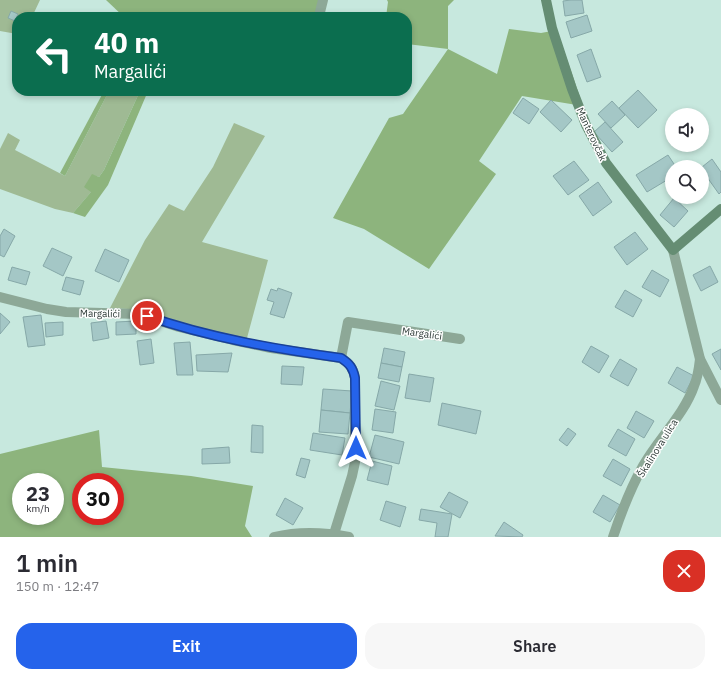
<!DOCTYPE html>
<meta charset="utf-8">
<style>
body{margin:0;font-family:"IBM Plex Sans",sans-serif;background:#f7f7f7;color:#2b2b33;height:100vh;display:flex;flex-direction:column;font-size:15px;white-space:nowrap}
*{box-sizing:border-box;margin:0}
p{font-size:13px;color:#7c7c81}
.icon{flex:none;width:22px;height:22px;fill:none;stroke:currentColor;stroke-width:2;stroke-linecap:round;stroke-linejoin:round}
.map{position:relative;height:537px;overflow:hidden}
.panel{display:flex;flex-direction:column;background:#fff;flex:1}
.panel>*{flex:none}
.top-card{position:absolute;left:12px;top:12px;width:400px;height:84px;border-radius:16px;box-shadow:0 2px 6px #0003;background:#0b6e4f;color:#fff;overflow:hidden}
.tools{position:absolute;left:665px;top:108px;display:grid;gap:8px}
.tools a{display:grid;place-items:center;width:44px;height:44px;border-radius:50%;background:#fff;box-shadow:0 2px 6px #0003;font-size:20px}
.speed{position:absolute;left:12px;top:473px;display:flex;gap:8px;font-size:20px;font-weight:700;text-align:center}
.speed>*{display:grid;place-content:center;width:52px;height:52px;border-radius:50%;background:#fff;box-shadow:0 2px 6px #0003;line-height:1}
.speed small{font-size:10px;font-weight:400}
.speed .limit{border:6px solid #d22;background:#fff;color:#111}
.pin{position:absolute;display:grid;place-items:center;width:34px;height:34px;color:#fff;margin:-17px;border:2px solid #fff;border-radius:50%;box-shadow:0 1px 4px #0007}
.me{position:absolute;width:44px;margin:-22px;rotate:0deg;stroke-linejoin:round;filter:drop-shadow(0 0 3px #0008)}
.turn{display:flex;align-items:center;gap:14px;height:84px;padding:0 16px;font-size:18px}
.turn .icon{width:52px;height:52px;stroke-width:2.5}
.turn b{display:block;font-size:28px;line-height:34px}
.round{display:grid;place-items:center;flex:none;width:42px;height:42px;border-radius:16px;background:#f7f7f7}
.head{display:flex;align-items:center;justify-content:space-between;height:68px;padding:0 16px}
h1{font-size:24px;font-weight:600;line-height:30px}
.primary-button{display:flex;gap:8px;margin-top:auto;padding:8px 16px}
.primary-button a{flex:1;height:46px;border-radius:16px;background:#2563eb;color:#fff;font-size:16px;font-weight:600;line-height:46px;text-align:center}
.primary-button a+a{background:#f7f7f7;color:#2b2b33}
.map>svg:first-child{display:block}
.green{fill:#9fba94}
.forest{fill:#8db47d;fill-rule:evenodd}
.building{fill:#a4c7c6;stroke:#86a8a8}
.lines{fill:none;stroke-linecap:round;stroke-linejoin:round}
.street{stroke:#8da897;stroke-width:10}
.secondary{stroke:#658d73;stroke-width:10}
.route-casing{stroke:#184099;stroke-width:10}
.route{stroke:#2563eb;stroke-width:7}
.labels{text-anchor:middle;stroke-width:3;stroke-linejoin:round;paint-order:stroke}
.street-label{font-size:10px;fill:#2f3c39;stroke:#fff}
</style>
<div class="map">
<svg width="721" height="537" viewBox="0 0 721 537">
<rect width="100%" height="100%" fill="#c7e8de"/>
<!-- green -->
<g class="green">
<path d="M 0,0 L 40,0 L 32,17 L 17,17 L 17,34 L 0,31 Z"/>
<path d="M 109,91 L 140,91 L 104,170 L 99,177 L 92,175 L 92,191 L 73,213 L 55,209 L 0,189 L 0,149 L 8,133 L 20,140 L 15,150 L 65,176 Z"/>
<path d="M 234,123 L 265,136 L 202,242 L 268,260 L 247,338 L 212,331 L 165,318 L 145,310 L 110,308 L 145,240 L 169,204 L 184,211 L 213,167 Z"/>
</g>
<!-- forest -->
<g class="forest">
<path d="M 106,0 L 319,0 L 315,17 L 124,17 Z"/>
<path d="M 387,0 L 454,0 L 448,6 L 448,49 L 497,74 L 509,29 L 541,33 L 557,30 L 583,106 L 522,96 L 479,161 L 496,174 L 429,269 L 364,229 L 333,218 L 389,118 L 403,114 L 448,49 L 407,44 L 407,17 L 386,17 L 388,2 Z"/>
<path d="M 104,91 L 109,91 L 65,176 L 60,173 Z"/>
<path d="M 140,91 L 148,91 L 108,185 L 85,217 L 73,213 L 91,192 L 84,187 L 92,174 L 99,177 L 104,170 Z"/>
<path d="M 99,430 L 102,467 L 191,476 L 253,486 L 245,526 L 252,537 L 0,537 L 0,454 ZM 21,482 L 55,482 L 55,516 L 21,516 ZM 81,482 L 115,482 L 115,516 L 81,516 Z"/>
</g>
<!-- building -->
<g class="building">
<path d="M 571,0 L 582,0 L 584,13 L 565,16 L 563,1 Z"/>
<path d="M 11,11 L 18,14 L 15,21 L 8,18 Z"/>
<path d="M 587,15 L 592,31 L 571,38 L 566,22 Z"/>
<path d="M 591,49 L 601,77 L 587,82 L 577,55 Z"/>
<path d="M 638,90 L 657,110 L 638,128 L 619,108 Z"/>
<path d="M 523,98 L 539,109 L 529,124 L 513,113 Z"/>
<path d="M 551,100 L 572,120 L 561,132 L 540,112 Z"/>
<path d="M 612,101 L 625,115 L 611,128 L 598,114 Z"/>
<path d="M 605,122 L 623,142 L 612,152 L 594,132 Z"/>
<path d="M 668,155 L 676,167 L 672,167 L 672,177 L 647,192 L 636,175 Z"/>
<path d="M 712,159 L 721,172 L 721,192 L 719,194 L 702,170 L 702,167 Z"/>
<path d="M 574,161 L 589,180 L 568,195 L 553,176 Z"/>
<path d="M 598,182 L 612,202 L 593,216 L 579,196 Z"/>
<path d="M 674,198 L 688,211 L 674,227 L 660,215 Z"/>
<path d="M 4,229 L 15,236 L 4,257 L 0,255 L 0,236 Z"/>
<path d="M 635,232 L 648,249 L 627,265 L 614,247 Z"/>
<path d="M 52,248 L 72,257 L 63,276 L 43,266 Z"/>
<path d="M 105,249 L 129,260 L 119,282 L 95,271 Z"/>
<path d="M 710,266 L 718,282 L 701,291 L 693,275 Z"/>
<path d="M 12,267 L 30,272 L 26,285 L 8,280 Z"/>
<path d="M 652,270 L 669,280 L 660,297 L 642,287 Z"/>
<path d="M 66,277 L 84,281 L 80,295 L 62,290 Z"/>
<path d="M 278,288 L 292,293 L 284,318 L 270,314 L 274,302 L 267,300 L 271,289 L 277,291 Z"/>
<path d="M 625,290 L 642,300 L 633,317 L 615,307 Z"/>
<path d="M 0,313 L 10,322 L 0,334 Z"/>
<path d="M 41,315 L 45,345 L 28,347 L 23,317 Z"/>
<path d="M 106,321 L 109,338 L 93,341 L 91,323 Z"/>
<path d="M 136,321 L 136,334 L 116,335 L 116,322 Z"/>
<path d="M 63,322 L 63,335 L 46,337 L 45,323 Z"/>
<path d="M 151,339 L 154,363 L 140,365 L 137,341 Z"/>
<path d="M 190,342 L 193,375 L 177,375 L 174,343 Z"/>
<path d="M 591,346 L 609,356 L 599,373 L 582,362 Z"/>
<path d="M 384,348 L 405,352 L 402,367 L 381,363 Z"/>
<path d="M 721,349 L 721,370 L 712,354 Z"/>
<path d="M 232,353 L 228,372 L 197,371 L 196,355 Z"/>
<path d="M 620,359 L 637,369 L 628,386 L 610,376 Z"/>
<path d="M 381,363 L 402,367 L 399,382 L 378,378 Z"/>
<path d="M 282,366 L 304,367 L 302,385 L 281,384 Z"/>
<path d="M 677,367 L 694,376 L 685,393 L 668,383 Z"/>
<path d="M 409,374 L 434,378 L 430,402 L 405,398 Z"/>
<path d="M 381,381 L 400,386 L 394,410 L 375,406 Z"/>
<path d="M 323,389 L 352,391 L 350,413 L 321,410 Z"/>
<path d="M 442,403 L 481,411 L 476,434 L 438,425 Z"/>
<path d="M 375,409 L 396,412 L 393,433 L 372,430 Z"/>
<path d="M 321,410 L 350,413 L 348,434 L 319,432 Z"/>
<path d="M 636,411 L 654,421 L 644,438 L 627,428 Z"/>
<path d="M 252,425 L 263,426 L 263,453 L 251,452 Z"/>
<path d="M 568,428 L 576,434 L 567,446 L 559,440 Z"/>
<path d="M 618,429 L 635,439 L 626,456 L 608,446 Z"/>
<path d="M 313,433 L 345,438 L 342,455 L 310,450 Z"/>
<path d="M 375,435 L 404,442 L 399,464 L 369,457 Z"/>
<path d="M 229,447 L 230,463 L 202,464 L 202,449 Z"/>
<path d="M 301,458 L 310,460 L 305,478 L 296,475 Z"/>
<path d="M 613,459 L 630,469 L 621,486 L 603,476 Z"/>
<path d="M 372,461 L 392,466 L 388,485 L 367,480 Z"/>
<path d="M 449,492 L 468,502 L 460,518 L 440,507 Z"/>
<path d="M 603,495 L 620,505 L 610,522 L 593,512 Z"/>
<path d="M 285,498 L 303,508 L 293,525 L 276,515 Z"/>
<path d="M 386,501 L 406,507 L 400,527 L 380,520 Z"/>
<path d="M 421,509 L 452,514 L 448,537 L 435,537 L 437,523 L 419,520 Z"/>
<path d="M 504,522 L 523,535 L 522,537 L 495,536 Z"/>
</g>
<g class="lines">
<!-- street -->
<g class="street">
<path d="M 319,16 L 323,0"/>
<path d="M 673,250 L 700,359 L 721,400"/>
<path d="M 0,297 L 47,309 L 66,312 L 139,314 L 179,327 L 233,340 L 271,348 L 341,358 C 350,364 353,368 355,378 L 355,462 L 352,476 L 334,534"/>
<path d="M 341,358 L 348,322 L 460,339"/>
<path d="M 274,537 C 299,531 324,532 349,537"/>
<path d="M 613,537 C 621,513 630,489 643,466 C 658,439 684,415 694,386 C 698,377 699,368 700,359"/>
</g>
<!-- secondary -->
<path class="secondary" d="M 546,0 L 552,28 L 572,89 L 586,125 L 606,163 L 673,250 L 721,209"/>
</g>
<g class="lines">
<defs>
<path id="route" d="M 147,316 C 210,338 276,349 341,358 C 350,364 353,368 355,378 L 356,448"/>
</defs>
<!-- route casing -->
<use href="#route" class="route-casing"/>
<!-- route -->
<use href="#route" class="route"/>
</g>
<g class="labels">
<!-- street labels -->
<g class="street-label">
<text transform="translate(592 134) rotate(65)" y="4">Manterovčak</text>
<text transform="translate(100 313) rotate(1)" y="4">Margalići</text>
<text transform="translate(422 333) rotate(8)" y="4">Margalići</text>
<text transform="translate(657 448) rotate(-58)" y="4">Škalinova ulica</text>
</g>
</g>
</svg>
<div class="tools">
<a><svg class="icon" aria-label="sound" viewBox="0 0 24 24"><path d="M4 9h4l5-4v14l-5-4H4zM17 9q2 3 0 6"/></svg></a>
<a><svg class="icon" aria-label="search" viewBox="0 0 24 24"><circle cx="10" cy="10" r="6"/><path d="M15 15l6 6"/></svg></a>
</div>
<div class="speed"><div>23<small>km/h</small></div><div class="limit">30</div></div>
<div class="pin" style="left:147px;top:316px;background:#d93025"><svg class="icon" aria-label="arrive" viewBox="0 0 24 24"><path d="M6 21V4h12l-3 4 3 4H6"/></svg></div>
<svg class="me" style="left:356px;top:448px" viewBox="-20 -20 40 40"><path d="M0-17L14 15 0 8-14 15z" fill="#2563eb" stroke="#fff" stroke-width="4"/></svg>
<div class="top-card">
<div class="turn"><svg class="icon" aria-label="left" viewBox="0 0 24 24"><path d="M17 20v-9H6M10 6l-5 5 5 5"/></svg><div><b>40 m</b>Margalići</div></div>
</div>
</div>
<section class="panel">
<div class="head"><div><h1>1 min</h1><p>150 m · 12:47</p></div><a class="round" style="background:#d93025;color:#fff"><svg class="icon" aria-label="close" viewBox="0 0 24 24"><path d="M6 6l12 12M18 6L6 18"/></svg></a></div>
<div class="primary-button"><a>Exit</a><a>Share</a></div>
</section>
